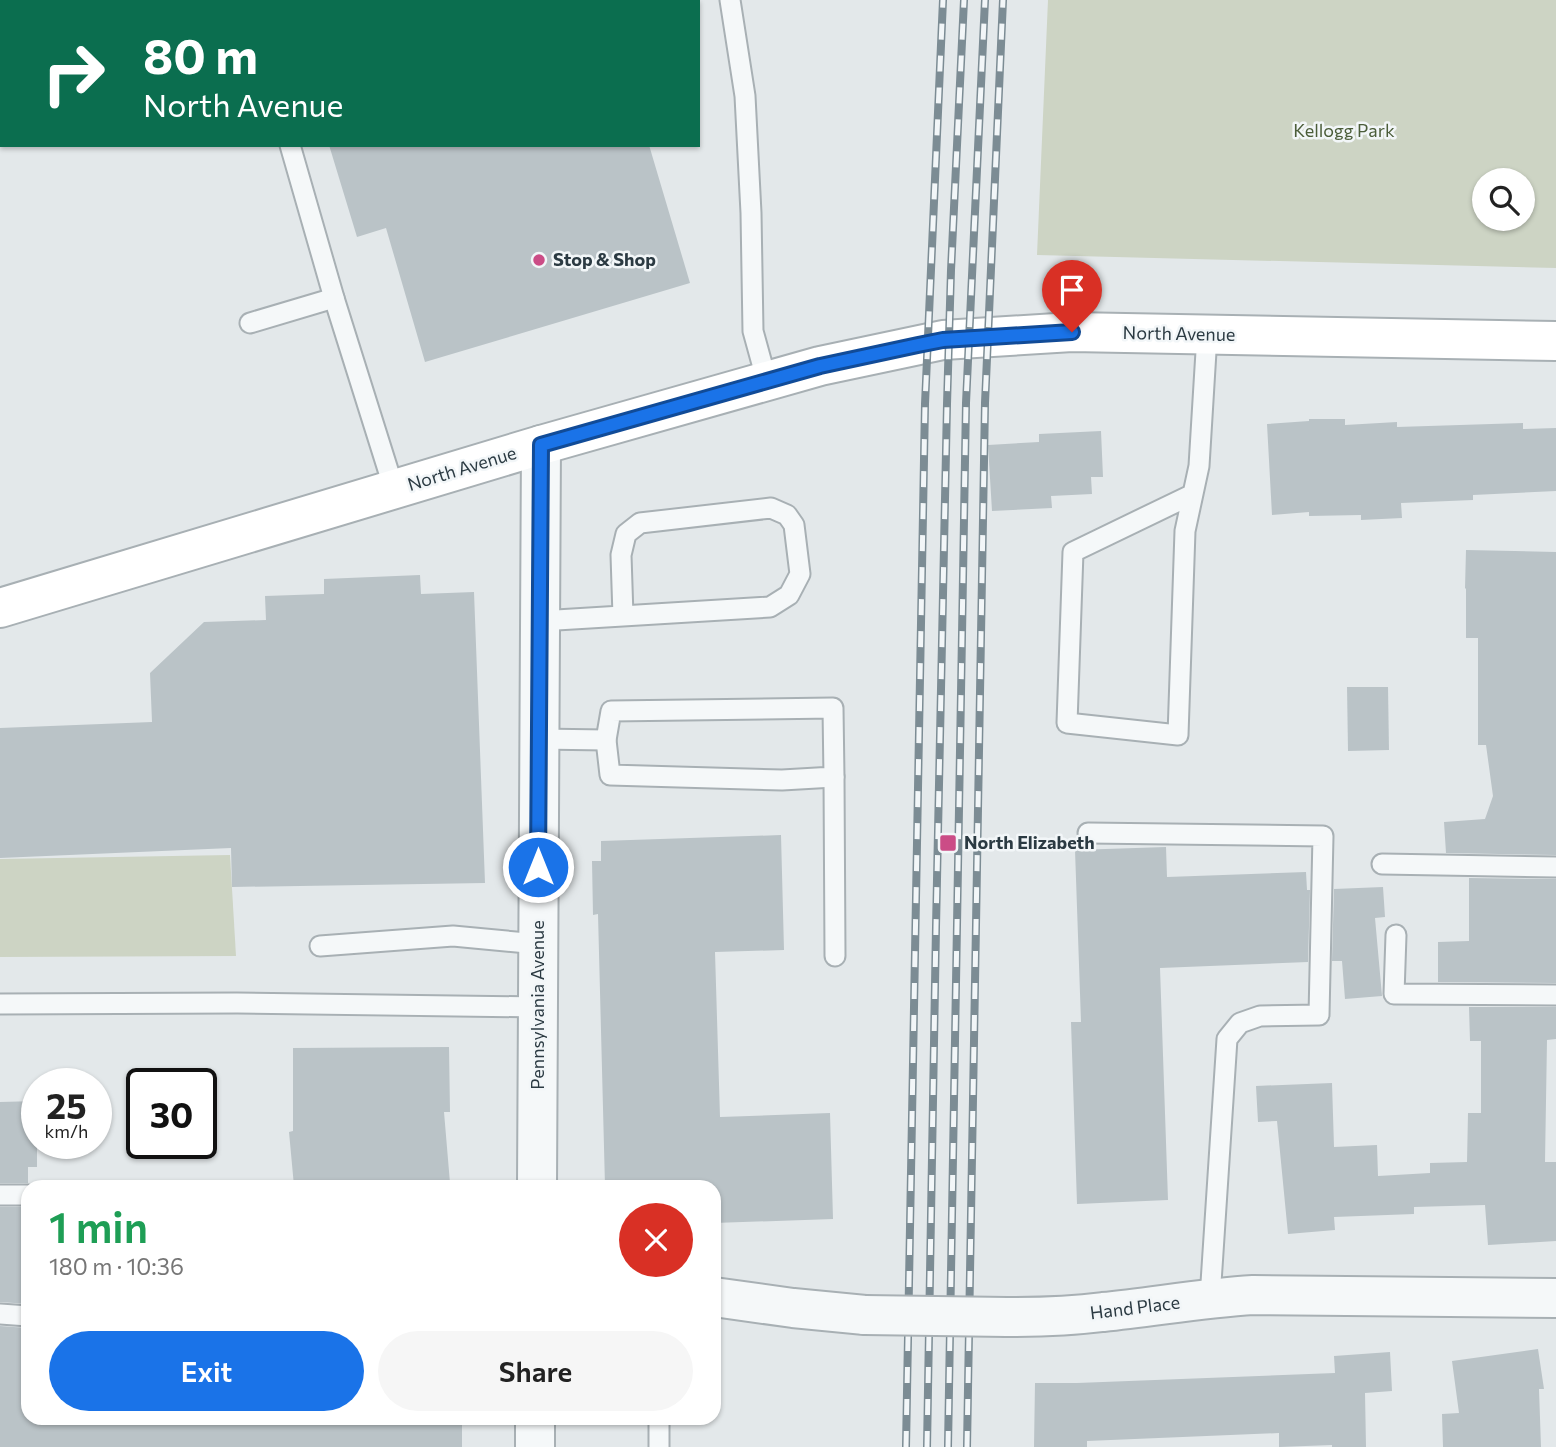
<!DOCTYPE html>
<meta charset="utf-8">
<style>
body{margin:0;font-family:Commissioner,sans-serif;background:#f6f6f6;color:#222;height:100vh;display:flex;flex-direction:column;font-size:26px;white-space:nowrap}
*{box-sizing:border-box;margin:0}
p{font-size:23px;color:#767676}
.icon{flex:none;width:38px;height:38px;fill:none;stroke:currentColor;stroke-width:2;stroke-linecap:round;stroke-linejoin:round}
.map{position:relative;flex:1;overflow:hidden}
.panel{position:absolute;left:21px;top:1180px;width:700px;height:245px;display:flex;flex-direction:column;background:#fff;border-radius:21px;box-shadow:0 2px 5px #0004}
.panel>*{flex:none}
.banner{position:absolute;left:0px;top:0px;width:700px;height:147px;box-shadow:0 2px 5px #0004;background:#0b6e4f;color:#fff;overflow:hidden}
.controls{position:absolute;left:1472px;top:168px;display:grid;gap:14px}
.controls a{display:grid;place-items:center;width:63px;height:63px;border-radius:50%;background:#fff;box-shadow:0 2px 5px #0004;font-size:35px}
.speed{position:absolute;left:21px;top:1068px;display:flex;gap:14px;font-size:35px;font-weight:700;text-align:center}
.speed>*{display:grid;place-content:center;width:91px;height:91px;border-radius:50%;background:#fff;box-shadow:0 2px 5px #0004;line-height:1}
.speed small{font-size:18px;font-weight:400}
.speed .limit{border:4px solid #111;border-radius:10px;background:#fff;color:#111}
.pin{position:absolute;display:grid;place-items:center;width:60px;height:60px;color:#fff;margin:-72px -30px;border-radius:50% 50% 50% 0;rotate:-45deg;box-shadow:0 0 7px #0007}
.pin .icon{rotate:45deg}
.me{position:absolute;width:77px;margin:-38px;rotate:0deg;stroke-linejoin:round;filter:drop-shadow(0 0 5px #0008)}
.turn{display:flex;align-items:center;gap:24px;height:147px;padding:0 28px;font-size:32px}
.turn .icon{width:91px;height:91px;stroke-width:2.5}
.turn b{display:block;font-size:49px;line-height:60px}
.round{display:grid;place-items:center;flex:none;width:74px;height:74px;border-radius:37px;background:#f6f6f6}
.headline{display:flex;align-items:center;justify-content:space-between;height:119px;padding:0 28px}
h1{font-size:42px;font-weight:600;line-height:52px;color:#1e9e55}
.action{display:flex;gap:14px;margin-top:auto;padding:14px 28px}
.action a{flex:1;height:80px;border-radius:42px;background:#1a73e8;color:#fff;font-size:28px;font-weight:600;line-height:80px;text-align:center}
.action a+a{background:#f6f6f6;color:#222}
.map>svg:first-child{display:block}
.built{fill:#d1d8dc}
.green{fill:#cdd4c4;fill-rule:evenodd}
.building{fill:#bac3c7}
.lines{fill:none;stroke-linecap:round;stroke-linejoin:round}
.service-casing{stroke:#a8b0b4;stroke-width:23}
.minor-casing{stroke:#a8b0b4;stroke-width:42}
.secondary-casing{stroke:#a8b0b4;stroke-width:42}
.service{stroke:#f5f8f9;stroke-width:19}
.minor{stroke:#f5f8f9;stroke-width:38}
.secondary{stroke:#fff;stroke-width:38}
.rail-casing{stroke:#7c8c94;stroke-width:8}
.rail{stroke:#f2f6f8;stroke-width:5;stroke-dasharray:16;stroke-linecap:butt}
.minor-bridge-casing{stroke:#a8b0b4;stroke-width:42;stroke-linecap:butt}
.minor-bridge{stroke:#f5f8f9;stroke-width:38}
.route-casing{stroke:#114b97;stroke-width:18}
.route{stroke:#1a73e8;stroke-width:12}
.poi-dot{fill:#cb4c86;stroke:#f2f6f8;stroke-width:2.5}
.labels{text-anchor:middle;stroke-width:5;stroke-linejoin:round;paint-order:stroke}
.park-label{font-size:18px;fill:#4b5d39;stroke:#f2f6f8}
.poi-label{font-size:18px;font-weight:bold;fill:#2b3a42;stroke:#f2f6f8;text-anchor:start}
.street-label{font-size:18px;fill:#2b3a42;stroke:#f2f6f8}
</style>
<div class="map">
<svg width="1556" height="1447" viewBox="0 0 1556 1447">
<rect width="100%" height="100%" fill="#e3e8ea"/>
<!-- built -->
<path class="built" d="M 0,0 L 99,0 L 93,2 L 2,2 L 2,27 L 0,28 Z"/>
<!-- green -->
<g class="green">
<path d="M 1048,0 L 1556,0 L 1556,268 L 1037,255 ZM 1484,180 L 1522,180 L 1522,219 L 1484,219 Z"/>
<path d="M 230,855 L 236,956 L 0,957 L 0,859 Z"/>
</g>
<!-- building -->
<g class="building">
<path d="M 329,145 L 649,145 L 690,283 L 425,362 L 386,228 L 357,237 Z"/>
<path d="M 1309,419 L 1345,419 L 1345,425 L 1397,422 L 1397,427 L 1523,423 L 1523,429 L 1556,428 L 1556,491 L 1473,495 L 1473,500 L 1401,503 L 1402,518 L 1361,520 L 1361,515 L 1309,516 L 1309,512 L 1272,515 L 1267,424 L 1309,421 Z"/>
<path d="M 1101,431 L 1103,477 L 1091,477 L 1092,494 L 1051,496 L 1052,508 L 992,511 L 988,445 L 1039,442 L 1039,434 Z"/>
<path d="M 1466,550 L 1556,552 L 1556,855 L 1446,853 L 1444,822 L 1485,819 L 1493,796 L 1486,745 L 1478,745 L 1478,638 L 1466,638 L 1466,589 L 1465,588 Z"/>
<path d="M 420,575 L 421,594 L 474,592 L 485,883 L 232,887 L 231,848 L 0,858 L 0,728 L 152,722 L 150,673 L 204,622 L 266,620 L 265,596 L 324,594 L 324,579 Z"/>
<path d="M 1347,687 L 1388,687 L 1389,750 L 1348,751 Z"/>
<path d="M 781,835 L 784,950 L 715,952 L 720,1117 L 830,1113 L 833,1219 L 714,1223 L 714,1186 L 605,1186 L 598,914 L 593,915 L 592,861 L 601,861 L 601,841 Z"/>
<path d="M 1166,847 L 1167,877 L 1306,872 L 1307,890 L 1310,890 L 1308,962 L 1160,968 L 1168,1200 L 1077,1204 L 1071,1022 L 1081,1022 L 1075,850 Z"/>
<path d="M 1469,878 L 1556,879 L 1556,983 L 1438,982 L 1438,942 L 1469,941 Z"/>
<path d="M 1383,887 L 1385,917 L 1375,918 L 1382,996 L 1345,999 L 1342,961 L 1332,961 L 1334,889 Z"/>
<path d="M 1469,1007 L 1556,1007 L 1556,1039 L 1547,1040 L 1545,1162 L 1556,1162 L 1556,1241 L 1488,1245 L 1485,1205 L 1414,1207 L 1414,1214 L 1334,1217 L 1335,1230 L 1288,1234 L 1277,1121 L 1258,1122 L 1256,1086 L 1332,1083 L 1334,1147 L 1377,1145 L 1378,1176 L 1430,1173 L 1430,1163 L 1467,1162 L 1468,1113 L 1481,1113 L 1481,1041 L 1470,1041 Z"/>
<path d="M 449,1047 L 450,1112 L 444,1112 L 450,1183 L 405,1186 L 294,1186 L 289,1132 L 293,1131 L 293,1048 Z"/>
<path d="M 37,1101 L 37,1167 L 28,1167 L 28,1183 L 0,1183 L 0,1102 Z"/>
<path d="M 0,1207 L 28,1207 L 28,1304 L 0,1302 Z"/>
<path d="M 0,1326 L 28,1328 L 28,1418 L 462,1418 L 462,1447 L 0,1447 Z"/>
<path d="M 1538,1349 L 1544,1389 L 1539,1389 L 1541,1447 L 1443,1447 L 1442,1414 L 1459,1413 L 1452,1361 Z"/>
<path d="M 1390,1352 L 1392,1391 L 1365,1393 L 1366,1447 L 1332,1447 L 1332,1445 L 1279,1447 L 1279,1433 L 1087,1441 L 1087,1447 L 1034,1447 L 1035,1383 L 1077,1383 L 1335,1373 L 1334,1356 Z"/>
</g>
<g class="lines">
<defs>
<g id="service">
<path d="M 730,0 L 745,96 L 751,213 L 753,331 L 767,382"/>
<path d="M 290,145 L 334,298 L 394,489"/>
<path d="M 250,323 L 334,298"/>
<path d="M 1193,494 L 1073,552 L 1067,723 L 1178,735 L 1185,531 L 1199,466 L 1207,335"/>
<path d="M 540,621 L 770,607 L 789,595 L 800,574 L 794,525 L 787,515 L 771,508 L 640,523 L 626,534 L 621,555 L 623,616"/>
<path d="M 833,708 L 834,777 L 782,780 L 610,775 L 606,740 L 611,711 Z"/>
<path d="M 539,739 L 606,740"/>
<path d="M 834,777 L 835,956"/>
<path d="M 1088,833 L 1323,836 L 1319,1015 L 1260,1016 L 1240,1023 L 1227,1039 L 1210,1298"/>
<path d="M 1382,864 L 1556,867"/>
<path d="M 1396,935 L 1394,994 L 1556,995"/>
<path d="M 320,946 L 453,936 L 538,944"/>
<path d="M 0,1004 L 237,1003 L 538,1007"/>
<path d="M 0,1195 L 28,1195"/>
<path d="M 0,1314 L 28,1316"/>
<path d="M 659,1447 L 659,1418"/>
</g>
<g id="minor">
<path d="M 537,1186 L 541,445"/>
<path d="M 714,1297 L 793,1308 L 865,1315"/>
<path d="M 1007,1317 C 1039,1317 1071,1316 1103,1312 C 1153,1307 1203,1298 1253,1295 L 1556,1298"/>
<path d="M 535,1447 L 535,1418"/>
</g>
<path id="secondary" d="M 0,608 L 541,445 L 820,366 L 943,340 L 1072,332 L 1556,341"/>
</defs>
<!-- service casing -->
<use href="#service" class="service-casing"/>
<!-- minor casing -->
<use href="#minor" class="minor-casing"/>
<!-- secondary casing -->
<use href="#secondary" class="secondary-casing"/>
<!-- service -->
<use href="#service" class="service"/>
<!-- minor -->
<use href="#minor" class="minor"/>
<!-- secondary -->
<use href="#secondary" class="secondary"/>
<defs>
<g id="rail">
<path d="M 906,1447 L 925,404 L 943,0"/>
<path d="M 927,1447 L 936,927 L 947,404 L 951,270 L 964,0"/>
<path d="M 948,1447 L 966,403 L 985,0"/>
<path d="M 967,1447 L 985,403 L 1003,0"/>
</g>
</defs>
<!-- rail casing -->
<use href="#rail" class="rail-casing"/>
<!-- rail -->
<use href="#rail" class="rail"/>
<defs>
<path id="minor-bridge" d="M 865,1315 L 1007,1317"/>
</defs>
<!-- minor-bridge casing -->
<use href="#minor-bridge" class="minor-bridge-casing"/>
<!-- minor-bridge -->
<use href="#minor-bridge" class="minor-bridge"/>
</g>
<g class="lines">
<defs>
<path id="route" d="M 538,867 L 541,445 L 820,366 L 918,345 L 943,340 L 1072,332"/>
</defs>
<!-- route casing -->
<use href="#route" class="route-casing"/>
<!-- route -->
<use href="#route" class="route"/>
</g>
<!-- markers -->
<g class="poi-dot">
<circle cx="539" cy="260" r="7"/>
<rect x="939" y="834" width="18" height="18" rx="3.5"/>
</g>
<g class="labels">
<!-- park labels -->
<g class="park-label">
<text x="1344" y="137">Kellogg Park</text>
</g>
<!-- poi labels -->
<g class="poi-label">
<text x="553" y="266">Stop &amp; Shop</text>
<text x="964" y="849">North Elizabeth</text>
</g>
<!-- street labels -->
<g class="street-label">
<text transform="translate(1179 334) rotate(1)" y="6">North Avenue</text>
<text transform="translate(462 469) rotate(-17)" y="6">North Avenue</text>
<text transform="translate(538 1005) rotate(-90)" y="6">Pennsylvania Avenue</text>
<text transform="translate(1135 1308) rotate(-7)" y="6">Hand Place</text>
</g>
</g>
</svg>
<div class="controls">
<a><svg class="icon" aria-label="search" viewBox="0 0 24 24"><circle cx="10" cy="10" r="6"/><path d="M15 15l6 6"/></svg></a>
</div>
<div class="speed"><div>25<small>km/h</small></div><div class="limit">30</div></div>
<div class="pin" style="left:1072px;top:332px;background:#d93025"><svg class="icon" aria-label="arrive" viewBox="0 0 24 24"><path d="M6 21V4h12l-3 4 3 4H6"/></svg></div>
<svg class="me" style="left:538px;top:867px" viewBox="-20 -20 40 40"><circle r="17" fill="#1a73e8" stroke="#fff" stroke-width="3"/><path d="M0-11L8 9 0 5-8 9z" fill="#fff"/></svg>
<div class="banner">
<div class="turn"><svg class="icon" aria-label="right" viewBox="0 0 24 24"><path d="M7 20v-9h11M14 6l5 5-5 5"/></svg><div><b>80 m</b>North Avenue</div></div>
</div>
<section class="panel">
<div class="headline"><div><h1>1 min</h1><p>180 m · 10:36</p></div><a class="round" style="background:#d93025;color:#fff"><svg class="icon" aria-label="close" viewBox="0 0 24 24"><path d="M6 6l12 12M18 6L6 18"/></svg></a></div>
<div class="action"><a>Exit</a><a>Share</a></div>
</section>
</div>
